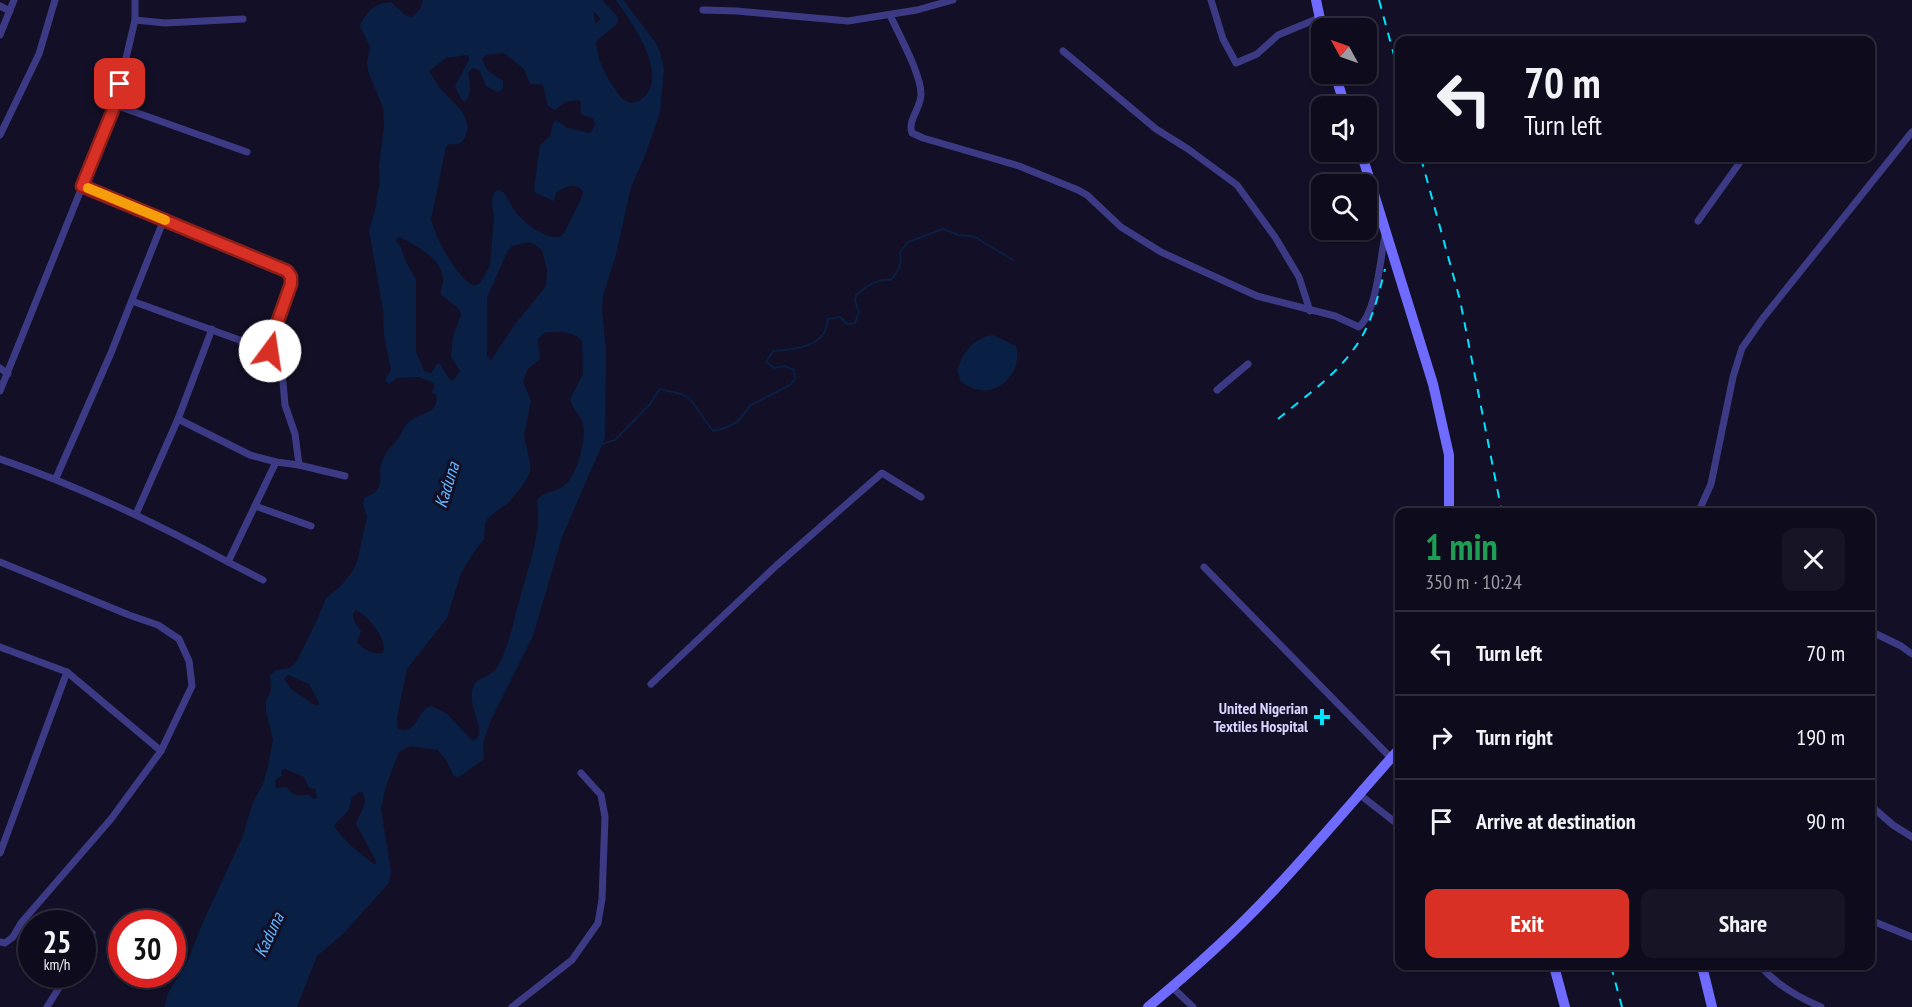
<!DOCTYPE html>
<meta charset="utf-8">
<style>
body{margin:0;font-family:"PT Sans Narrow",sans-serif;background:#171425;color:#f1f3f6;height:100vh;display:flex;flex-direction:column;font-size:22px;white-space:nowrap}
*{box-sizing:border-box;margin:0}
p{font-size:20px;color:#9b9ba3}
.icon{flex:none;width:33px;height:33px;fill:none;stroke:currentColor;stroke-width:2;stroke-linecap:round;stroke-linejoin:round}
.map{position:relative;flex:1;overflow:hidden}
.sheet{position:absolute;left:1395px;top:508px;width:480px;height:462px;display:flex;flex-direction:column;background:#0e0b1c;border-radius:12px;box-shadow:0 2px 4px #0004,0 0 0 2px #2e2b3b}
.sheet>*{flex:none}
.hud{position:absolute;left:1395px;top:36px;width:480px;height:126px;border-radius:12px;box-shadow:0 2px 4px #0004,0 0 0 2px #2e2b3b;background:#0e0b1c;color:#f1f3f6;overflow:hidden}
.needle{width:39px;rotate:310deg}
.tools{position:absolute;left:1311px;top:18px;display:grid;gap:12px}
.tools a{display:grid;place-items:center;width:66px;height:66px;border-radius:12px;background:#0e0b1c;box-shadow:0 2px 4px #0004,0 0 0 2px #2e2b3b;font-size:30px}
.speed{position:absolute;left:18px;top:910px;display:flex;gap:12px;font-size:30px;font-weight:700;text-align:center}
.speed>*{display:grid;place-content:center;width:78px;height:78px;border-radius:50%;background:#0e0b1c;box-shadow:0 2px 4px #0004,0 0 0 2px #2e2b3b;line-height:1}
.speed small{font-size:15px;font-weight:400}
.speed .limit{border:9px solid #d22;background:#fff;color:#111}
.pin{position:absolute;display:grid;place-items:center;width:51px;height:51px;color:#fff;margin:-26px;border-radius:12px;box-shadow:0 3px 9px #0006}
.me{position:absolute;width:66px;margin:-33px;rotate:14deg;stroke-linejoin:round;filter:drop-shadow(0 0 4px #0008)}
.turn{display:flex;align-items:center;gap:21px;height:126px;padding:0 30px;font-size:27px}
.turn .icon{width:78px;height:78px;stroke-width:2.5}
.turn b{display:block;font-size:42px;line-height:51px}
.round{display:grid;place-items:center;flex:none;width:63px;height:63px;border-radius:12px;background:#171425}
.head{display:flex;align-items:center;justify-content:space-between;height:102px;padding:0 30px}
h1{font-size:36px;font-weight:800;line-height:45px;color:#1e9e55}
.primary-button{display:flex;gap:12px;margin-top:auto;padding:12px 30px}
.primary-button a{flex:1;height:69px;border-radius:12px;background:#d93025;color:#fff;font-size:24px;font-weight:800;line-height:69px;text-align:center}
.primary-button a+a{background:#171425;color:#f1f3f6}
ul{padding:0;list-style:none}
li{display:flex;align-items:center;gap:18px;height:84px;padding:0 30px;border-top:2px solid #2e2b3b}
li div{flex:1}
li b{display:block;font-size:22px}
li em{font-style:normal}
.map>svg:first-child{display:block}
.water{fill:#0a1f44;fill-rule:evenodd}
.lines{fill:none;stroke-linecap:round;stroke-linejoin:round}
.stream{stroke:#0a1f44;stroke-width:2}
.river{stroke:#0a1f44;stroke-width:14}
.street{stroke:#3d3a85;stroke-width:7}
.secondary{stroke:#6f6bff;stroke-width:10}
.rail{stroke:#00e5ff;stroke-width:2;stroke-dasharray:9 8;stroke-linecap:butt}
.route-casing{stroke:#8d1f18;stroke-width:15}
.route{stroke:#d93025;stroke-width:10}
.slow{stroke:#f59e0b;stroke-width:10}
.poi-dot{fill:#00e5ff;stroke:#130f26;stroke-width:2}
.labels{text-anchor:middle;stroke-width:6;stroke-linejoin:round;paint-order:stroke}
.poi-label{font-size:16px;font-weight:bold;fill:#d9d4ff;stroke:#130f26;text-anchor:end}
.water-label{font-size:18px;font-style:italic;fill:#62b6ff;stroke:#130f26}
</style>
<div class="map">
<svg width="1912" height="1007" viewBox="0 0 1912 1007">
<rect width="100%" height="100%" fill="#130f26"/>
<!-- water -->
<g class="water">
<path d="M 423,0 L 590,0 C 596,14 595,28 596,43 C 598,65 609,81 622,99 L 631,103 L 639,101 C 674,79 631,22 616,0 L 623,0 L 656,43 L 661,55 L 664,69 L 660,113 L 644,158 L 631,187 L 616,255 L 603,296 L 602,310 L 606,350 L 605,438 L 562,537 L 533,636 L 491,720 L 483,743 L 484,759 L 459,777 L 454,776 L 446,760 L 438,750 L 410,746 L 399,752 L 386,786 L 381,809 L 391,871 L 389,883 L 343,934 L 317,956 L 297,1007 L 164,1007 L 169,991 L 187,963 L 203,922 L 242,838 L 253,802 L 263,784 L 268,766 L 273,740 L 266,712 L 266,701 L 271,690 L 270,676 L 276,670 L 290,668 L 297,661 L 316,622 L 326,598 L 341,586 L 352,572 L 357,562 L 367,517 L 363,504 L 364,498 C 368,495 373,495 376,491 C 384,483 378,474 381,464 C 385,452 392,447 399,437 C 402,433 403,428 406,425 C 416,412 441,415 436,395 L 431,393 L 435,387 L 433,383 L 419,377 L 397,378 L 389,384 L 385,380 L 391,370 L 384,335 L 383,310 L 369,230 L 375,210 L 380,180 L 379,166 L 384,126 L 383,108 L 368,71 L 367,63 L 370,47 L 360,26 C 365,12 375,3 391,2 L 405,15 L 412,17 L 420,9 ZM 504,53 L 524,69 L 530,84 L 543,85 L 548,106 L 555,110 L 565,102 L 579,100 L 581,104 L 581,114 L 593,119 L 595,124 L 592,131 L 588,133 L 566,127 L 556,120 L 553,123 L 550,136 L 540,145 L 534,189 L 536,193 L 554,201 L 556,193 C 565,187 574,181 583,191 L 582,197 L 564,233 L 560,237 C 546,239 523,223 515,211 C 510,204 508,197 502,191 L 498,190 L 494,192 L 492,203 L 494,216 L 490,266 L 480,283 L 474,286 C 456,277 436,239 431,219 L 446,147 L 449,144 C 456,145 461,145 465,137 C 475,116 451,101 440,88 C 436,83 433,77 429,71 L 446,58 L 468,55 L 469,60 L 455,86 L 461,99 L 465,102 C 472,94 470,83 468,73 L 472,68 L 479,70 L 486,86 L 497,92 L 501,91 L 503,88 L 503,81 L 487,70 L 482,59 L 486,55 ZM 398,237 C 414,243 440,258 443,277 C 444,284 440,288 441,295 L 458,308 L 461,314 L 453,337 L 451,357 L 460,371 L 453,381 L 450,380 L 440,364 L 437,364 L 431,373 L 424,371 L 416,352 L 416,280 L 405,260 L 401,247 L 396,241 ZM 527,242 L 534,244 L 542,250 L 547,270 L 546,286 L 516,323 L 491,360 L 487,356 L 487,298 L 508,250 L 513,246 ZM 549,332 C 562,332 573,331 582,341 L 583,374 L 570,399 C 572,409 580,414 583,424 C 587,437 577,476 565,485 C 557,492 544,491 537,500 C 542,532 530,560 522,591 C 514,616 511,643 498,666 C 490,679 479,675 474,685 C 465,705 485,724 477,739 L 472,740 L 446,713 L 431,706 C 416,711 418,735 398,729 L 397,717 L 407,669 L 447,618 L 461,573 L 474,552 L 484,539 L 485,524 L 488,518 L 509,502 L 523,485 L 530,472 L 530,462 L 524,435 L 531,401 L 523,381 L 528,369 L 540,359 L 538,339 L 544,333 ZM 356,610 C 368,616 388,639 383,653 C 374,655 363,649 357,642 L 361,631 L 354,621 L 353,614 ZM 288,675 L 309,684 L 320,705 L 315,705 L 291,689 L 284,679 ZM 285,769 L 304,777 L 309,788 L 315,789 L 317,798 L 314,799 L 309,795 L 295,795 L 286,787 L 276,788 L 275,780 L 282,776 L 281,771 ZM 362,792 C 370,804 359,813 356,824 L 376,861 L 375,865 L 350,845 L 334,827 L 335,824 L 349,810 L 352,797 L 358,793 Z"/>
<path d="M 993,335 L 1016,346 C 1021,365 1010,385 989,390 C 979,392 970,387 961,382 L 957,370 C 964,351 972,339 993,335 Z"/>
</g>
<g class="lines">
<!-- stream -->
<path class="stream" d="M 601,444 L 615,440 L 650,404 L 660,389 L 681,394 L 690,399 L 713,431 L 725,428 L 737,422 L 751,405 L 790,385 L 795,379 L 794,370 L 784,366 L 774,368 L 766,362 L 773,351 C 788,350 815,348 824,333 C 826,329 827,324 828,319 L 840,317 L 847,324 L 855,323 L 859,312 L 855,301 L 856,295 C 867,286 876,278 891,280 C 899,270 902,264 900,252 L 908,242 L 943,229 L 959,235 L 975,237 L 1013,260"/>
<!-- river -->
<path class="river" d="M 584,42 L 611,20 L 593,0"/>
<!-- street -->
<g class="street">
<path d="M 1211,0 L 1223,39 L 1236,63 L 1257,54 L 1278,35 L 1319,18"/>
<path d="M 0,6 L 10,11"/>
<path d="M 703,10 L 737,11 L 848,21 L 917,10 L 953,0"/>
<path d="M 890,15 C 899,35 920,72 921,93 C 922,107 907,120 912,133 L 923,138 L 1019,166 L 1078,190 L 1087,195 L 1121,227 L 1161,252 L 1257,296 L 1335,316 L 1359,327 C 1377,311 1380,259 1385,236"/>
<path d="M 135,20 L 165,23 L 243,19"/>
<path d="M 0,35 L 14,0"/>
<path d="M 1063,51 L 1156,129 L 1188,149 L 1237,185 L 1275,237 L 1299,277 L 1310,311"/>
<path d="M 115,105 L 247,152"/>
<path d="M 0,135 L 39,54 L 55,0"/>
<path d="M 82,186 L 287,271 L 291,277 L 291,284 L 270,343 L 270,351 L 283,382 L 285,405 L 295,434 L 299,465"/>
<path d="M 1698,221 L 1743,158"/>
<path d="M 132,301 L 270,351"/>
<path d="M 0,368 L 8,374"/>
<path d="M 1217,390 L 1248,364"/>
<path d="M 0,391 L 115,105 L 135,20 L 135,0"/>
<path d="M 178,419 L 250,455 L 276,462 L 299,465 L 345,476"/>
<path d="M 0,459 C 79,486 154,522 228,562 L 276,462"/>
<path d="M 56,478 L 111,353 L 164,219"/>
<path d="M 255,506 L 311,526"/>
<path d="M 1698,513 L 1711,484 L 1733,377 L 1742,348 L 1763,318 L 1912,132"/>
<path d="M 136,514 L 178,419 L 212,329"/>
<path d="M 0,562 L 129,615 L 158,625 L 179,639 L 189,661 L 192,686 L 161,751 L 111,819 L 21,923 L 13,937 L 5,943 L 0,942"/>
<path d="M 228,562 L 263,580"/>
<path d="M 1204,567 L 1391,758"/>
<path d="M 1870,631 L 1901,646 L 1912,654"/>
<path d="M 0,647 L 67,672"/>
<path d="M 651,684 L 777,565 L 882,473 L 921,497"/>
<path d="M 1359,794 L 1400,826"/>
<path d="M 1870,805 L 1893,825 L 1912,837"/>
<path d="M 0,853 L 67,672 L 161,751"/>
<path d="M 1870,920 L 1912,937"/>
<path d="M 82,949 L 92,933"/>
<path d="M 1761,966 C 1775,984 1800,998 1821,1007"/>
<path d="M 1172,987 L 1193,1007"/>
<path d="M 47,1007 L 67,975"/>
<path d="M 512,1007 L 572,960 L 598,923 L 602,899 L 605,817 L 601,795 L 581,773"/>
</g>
<!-- secondary -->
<g class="secondary">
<path d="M 1316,0 L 1322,28"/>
<path d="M 1335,74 L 1345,106"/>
<path d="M 1361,152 L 1433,384 L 1449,455 L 1449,513"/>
<path d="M 1554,966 L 1565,1007"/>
<path d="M 1702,966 L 1712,1007"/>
<path d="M 1148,1007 C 1193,970 1236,931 1275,889 C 1318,843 1358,795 1400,748"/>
</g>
<!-- rail -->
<g class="rail">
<path d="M 1379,0 L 1400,77"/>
<path d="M 1421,158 L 1460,300 L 1502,513"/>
<path d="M 1278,419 C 1304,397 1333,378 1353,350 C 1371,327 1378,297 1385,269"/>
<path d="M 1611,966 L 1622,1007"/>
</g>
</g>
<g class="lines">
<defs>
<path id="route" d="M 120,84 L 115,105 L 82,186 L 287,271 L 291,277 L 291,284 L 270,343 L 270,351"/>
</defs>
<!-- route casing -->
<use href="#route" class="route-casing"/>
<!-- route -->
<use href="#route" class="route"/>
<!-- slow -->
<path class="slow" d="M 88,188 L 165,220"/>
</g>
<!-- markers -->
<path class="poi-dot" d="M1319 708h6v6h6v6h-6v6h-6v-6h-6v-6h6z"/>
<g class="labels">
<!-- poi labels -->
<g class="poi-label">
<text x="1308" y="714">United Nigerian<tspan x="1308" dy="18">Textiles Hospital</tspan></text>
</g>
<!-- water labels -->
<g class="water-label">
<text transform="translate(447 485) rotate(-73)" y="6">Kaduna</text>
<text transform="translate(269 935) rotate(-65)" y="6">Kaduna</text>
</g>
</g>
</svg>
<div class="tools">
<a><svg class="needle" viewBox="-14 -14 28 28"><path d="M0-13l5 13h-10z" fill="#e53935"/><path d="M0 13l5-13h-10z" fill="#9b9ba3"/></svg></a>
<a><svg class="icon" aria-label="sound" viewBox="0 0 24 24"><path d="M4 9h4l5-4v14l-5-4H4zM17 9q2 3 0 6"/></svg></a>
<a><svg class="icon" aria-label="search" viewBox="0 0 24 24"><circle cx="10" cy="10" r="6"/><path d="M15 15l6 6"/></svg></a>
</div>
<div class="speed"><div>25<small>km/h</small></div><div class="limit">30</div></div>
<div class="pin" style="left:120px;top:84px;background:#d93025"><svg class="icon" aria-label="arrive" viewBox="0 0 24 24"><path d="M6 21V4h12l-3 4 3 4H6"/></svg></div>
<svg class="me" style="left:270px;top:351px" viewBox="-20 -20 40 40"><circle r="19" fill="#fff"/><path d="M0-13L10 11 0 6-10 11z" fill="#d93025"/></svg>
<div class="hud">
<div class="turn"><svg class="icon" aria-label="left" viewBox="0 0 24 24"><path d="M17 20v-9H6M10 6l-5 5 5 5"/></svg><div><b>70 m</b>Turn left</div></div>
</div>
<section class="sheet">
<div class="head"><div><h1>1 min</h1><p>350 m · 10:24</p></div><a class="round"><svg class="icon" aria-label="close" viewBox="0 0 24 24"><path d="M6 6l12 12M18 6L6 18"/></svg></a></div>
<ul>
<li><svg class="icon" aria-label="left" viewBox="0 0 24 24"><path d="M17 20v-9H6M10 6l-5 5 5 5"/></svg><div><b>Turn left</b></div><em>70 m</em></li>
<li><svg class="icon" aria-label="right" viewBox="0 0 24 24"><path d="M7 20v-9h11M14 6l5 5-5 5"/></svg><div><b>Turn right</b></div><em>190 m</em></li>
<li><svg class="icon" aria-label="arrive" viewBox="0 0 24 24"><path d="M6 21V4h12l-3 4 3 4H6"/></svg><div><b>Arrive at destination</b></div><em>90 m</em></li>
</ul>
<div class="primary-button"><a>Exit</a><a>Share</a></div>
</section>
</div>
